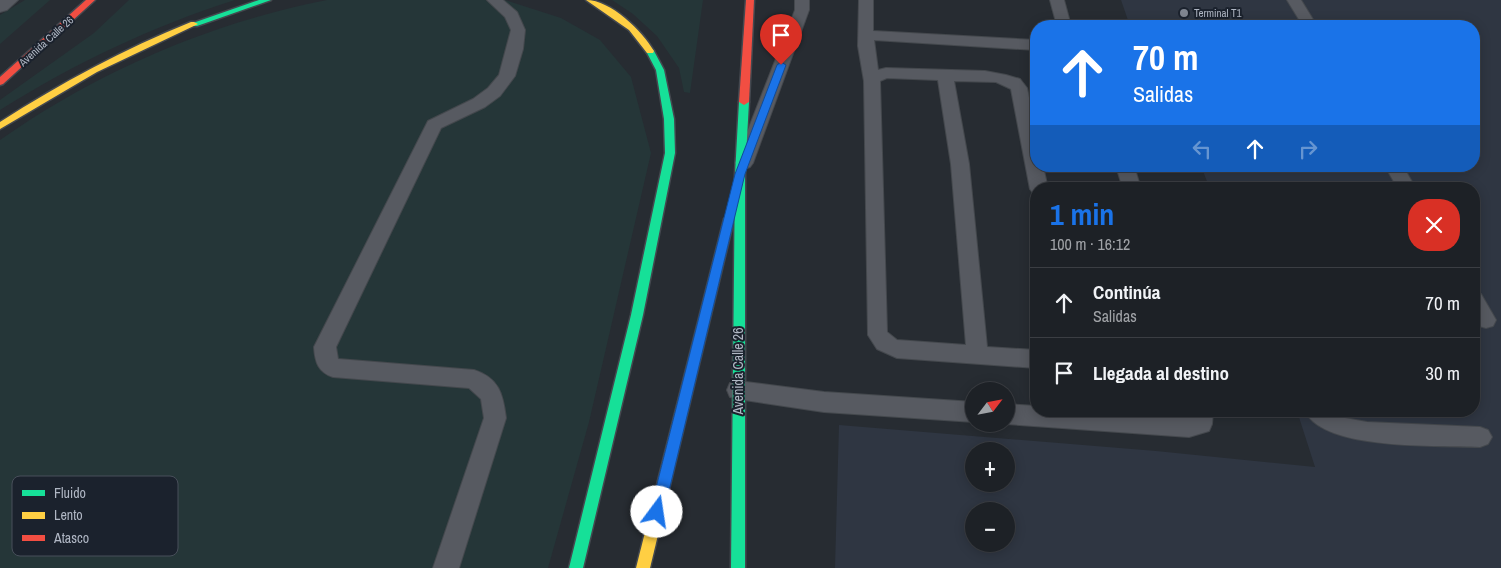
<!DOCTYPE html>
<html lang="es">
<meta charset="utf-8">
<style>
body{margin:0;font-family:"Archivo Narrow",sans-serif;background:#2a2e32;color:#f1f3f6;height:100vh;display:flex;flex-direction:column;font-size:19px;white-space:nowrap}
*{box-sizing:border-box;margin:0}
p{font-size:16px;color:#a0a3a7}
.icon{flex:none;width:28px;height:28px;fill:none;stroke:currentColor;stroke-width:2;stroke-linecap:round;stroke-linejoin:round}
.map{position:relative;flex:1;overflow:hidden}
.details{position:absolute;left:1030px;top:182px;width:450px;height:235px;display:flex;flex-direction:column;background:#1d2126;border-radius:20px;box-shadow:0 2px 12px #0003,0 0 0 1px #3b3e43}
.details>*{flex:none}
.top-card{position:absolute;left:1030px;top:20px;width:450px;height:152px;border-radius:20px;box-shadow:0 2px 12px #0003,0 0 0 1px #3b3e43;background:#1a73e8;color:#fff;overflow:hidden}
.needle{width:32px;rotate:58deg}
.tools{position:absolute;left:965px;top:382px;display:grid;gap:10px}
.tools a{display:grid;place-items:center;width:50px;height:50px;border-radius:50%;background:#1d2126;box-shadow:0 2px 12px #0003,0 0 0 1px #3b3e43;font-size:25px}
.pin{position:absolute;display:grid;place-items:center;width:42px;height:42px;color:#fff;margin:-51px -21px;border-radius:50% 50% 50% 0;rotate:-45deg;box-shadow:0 0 5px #0007}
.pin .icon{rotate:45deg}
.me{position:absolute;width:55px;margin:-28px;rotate:14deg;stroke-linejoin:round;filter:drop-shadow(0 0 4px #0008)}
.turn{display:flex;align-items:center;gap:18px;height:105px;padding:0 20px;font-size:22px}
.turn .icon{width:65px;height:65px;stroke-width:2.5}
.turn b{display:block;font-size:35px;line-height:42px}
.lanes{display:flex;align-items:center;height:48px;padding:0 20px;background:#0003;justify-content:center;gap:25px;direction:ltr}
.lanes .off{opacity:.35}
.round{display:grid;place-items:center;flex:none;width:52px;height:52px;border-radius:20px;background:#2a2e32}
.head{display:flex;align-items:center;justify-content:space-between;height:85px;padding:0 20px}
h1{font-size:30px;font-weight:700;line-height:38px;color:#1a73e8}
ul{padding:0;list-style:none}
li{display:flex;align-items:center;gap:15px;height:70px;padding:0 20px;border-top:1px solid #3b3e43}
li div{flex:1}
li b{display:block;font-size:19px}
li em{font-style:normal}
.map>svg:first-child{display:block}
.airport{fill:#2f3642;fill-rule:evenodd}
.green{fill:#253638}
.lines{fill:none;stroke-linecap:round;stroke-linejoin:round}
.lane-casing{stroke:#44484d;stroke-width:2}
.street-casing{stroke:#44484d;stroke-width:2}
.fast-casing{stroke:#44484f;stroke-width:3}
.slow-casing{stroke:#44484f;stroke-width:3}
.jam-casing{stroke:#44484f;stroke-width:3}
.lane{fill:#575a61;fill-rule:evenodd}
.street{fill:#575a61;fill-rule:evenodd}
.fast{fill:#16e098;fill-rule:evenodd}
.slow{fill:#ffcf43;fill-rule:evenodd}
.jam{fill:#f24e42;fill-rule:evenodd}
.route{fill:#1a73e8;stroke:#114b97}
.poi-dot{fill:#808691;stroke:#1b222d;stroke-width:2}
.labels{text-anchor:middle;stroke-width:4;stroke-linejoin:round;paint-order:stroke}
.far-poi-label{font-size:11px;fill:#b0b7c4;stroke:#1b222d;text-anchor:start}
.far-street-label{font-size:11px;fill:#b0b7c4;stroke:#1b222d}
.street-label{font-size:14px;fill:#b0b7c4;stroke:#1b222d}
.key{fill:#1b222d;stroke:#484f5a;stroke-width:1}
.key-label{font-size:14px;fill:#b0b7c4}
</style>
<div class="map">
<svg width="1501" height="568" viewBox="0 0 1501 568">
<rect width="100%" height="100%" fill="#272c32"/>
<!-- airport -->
<path class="airport" d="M 1121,0 L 1501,0 L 1501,568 L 835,568 L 839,425 L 1156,451 L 1315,467 L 1297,411 L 1474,411 L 1474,189 L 1210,189 L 1201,166 L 1474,166 L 1474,26 L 1130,26 ZM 974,451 L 1006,451 L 1006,484 L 974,484 ZM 974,511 L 1006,511 L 1006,544 L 974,544 Z"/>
<!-- green -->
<g class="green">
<path d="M 25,0 L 50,0 L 0,44 L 0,15 Z"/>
<path d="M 129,0 L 235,0 C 153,26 73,64 0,110 L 0,100 L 94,33 Z"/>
<path d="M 327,0 L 505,0 L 561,18 L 600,40 L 631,77 L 651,153 L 589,422 L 548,568 L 0,568 L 0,140 C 98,71 210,23 327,0 Z"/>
<path d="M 612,0 L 703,0 L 690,93 L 684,92 L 679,68 L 657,36 L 633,14 Z"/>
</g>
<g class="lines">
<defs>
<g id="lane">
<path d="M 487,0 L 503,0 L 517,12 L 525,30 L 523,49 L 515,76 L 500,96 L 485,107 L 441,128 L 336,347 L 338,359 L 474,370 C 499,378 503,394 506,418 L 459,568 L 433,568 L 484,418 L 481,399 L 469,388 L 333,377 C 318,372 315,362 314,347 L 428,121 L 473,99 L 488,88 L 499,75 L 511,30 L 505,17 Z"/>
<path d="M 795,0 L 809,0 L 809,10 L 753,163 L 750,167 L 744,169 L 738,167 L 735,163 L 795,10 Z"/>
<path d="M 859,0 L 873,0 L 873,31 L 1036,40 L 1036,50 L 874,40 L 878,70 L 886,68 L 985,71 L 1006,75 L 1020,79 L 1027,88 L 1036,132 L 1036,166 L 1043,166 L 1048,189 L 1036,189 L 1036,194 L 1033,193 L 1030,189 L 1011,89 L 996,82 L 954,81 L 969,164 L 987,347 L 1036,350 L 1036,368 L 897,358 L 877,349 L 868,335 L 864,81 L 858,46 ZM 887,78 L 938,80 L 951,164 L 966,345 L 897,340 L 887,332 L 880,81 Z"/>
<path d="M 1050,0 L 1064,0 L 1071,26 L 1057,26 Z"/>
<path d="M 1287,0 L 1301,0 L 1317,26 L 1303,26 Z"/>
<path d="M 1116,166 L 1134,166 L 1141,189 L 1123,189 Z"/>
<path d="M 1385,166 L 1403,166 L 1416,189 L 1398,189 Z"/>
<path d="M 1474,292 L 1481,294 L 1496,320 L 1493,326 L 1486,328 L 1479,326 L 1474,317 Z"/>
<path d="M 738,381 L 824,392 L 974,402 L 974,422 L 824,412 L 738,399 L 730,397 L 727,390 L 730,383 Z"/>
<path d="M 1006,404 L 1036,406 L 1036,411 L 1107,411 L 1189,417 L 1191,411 L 1213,411 L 1212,424 L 1209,431 L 1189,437 L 1006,424 Z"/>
<path d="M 1305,411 L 1333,411 L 1345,418 L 1367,422 L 1480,427 L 1488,430 L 1492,437 L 1488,444 L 1480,447 C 1439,445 1324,451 1305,411 Z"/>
</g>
<path id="street" d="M 0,0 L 18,0 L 7,10 L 0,12 Z"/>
<g id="fast">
<path d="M 259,0 L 271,0 L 197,26 L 194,26 L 190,24 Z"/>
<path d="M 650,48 L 654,51 L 664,70 L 674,119 L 675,153 L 643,315 L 583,568 L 569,568 L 631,315 L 665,153 L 664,119 L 656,70 L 646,51 Z"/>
<path d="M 744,99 L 749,102 L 745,174 L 745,568 L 731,568 L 735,174 L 739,102 Z"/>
</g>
<g id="slow">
<path d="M 586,0 C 611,0 642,31 654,51 L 653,53 L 647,53 L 629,30 Z"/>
<path d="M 191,22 L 194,22 L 198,24 L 97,72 L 0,129 L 0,122 C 61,83 124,49 191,22 Z"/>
<path d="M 729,215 L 734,219 L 650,568 L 636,568 L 724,219 Z"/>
</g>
<g id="jam">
<path d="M 86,0 L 95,0 L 3,84 L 0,85 L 0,77 Z"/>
<path d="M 746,0 L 754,0 L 749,102 L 744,105 L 739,102 Z"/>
</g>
</defs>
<!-- lane casing -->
<use href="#lane" class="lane-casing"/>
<!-- street casing -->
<use href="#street" class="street-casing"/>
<!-- fast casing -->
<use href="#fast" class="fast-casing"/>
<!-- slow casing -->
<use href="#slow" class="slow-casing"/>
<!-- jam casing -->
<use href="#jam" class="jam-casing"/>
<!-- lane -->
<use href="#lane" class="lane"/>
<!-- street -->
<use href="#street" class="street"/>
<!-- fast -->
<use href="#fast" class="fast"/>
<!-- slow -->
<use href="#slow" class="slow"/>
<!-- jam -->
<use href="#jam" class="jam"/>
</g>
<!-- route -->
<path class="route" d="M 781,62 L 786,65 L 745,174 L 664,512 L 662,516 L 657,518 L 652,516 L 650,512 L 735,174 L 777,65 Z"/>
<!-- markers -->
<circle class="poi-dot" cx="1184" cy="13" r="5"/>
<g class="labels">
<!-- far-poi labels -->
<g class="far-poi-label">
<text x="1194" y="17">Terminal T1</text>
</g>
<!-- far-street labels -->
<g class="far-street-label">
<text transform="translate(46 41) rotate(-42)" y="4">Avenida Calle 26</text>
</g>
<!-- street labels -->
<g class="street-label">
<text transform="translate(738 371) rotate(-90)" y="5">Avenida Calle 26</text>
</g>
</g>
<!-- legend -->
<rect x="12" y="476" width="166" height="80" rx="8" class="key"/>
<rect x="22" y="490" width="23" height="6" fill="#16e098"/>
<rect x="22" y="512" width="23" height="7" fill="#ffcf43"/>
<rect x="22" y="535" width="23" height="6" fill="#f24e42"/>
<g class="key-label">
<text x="54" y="498">Fluido</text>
<text x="54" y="520">Lento</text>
<text x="54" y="543">Atasco</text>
</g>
</svg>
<div class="tools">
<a><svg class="needle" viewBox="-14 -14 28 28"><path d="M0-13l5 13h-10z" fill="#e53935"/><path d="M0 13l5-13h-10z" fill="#a0a3a7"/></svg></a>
<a>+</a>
<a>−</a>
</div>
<div class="pin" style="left:781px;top:65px;background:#d93025"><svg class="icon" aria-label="arrive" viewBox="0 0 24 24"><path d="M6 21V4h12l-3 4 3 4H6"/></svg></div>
<svg class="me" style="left:657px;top:512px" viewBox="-20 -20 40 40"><circle r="19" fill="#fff"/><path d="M0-13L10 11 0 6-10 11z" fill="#1a73e8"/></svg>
<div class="top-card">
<div class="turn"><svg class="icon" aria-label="ahead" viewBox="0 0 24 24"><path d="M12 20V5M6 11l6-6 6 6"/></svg><div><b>70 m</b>Salidas</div></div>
<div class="lanes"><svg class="icon off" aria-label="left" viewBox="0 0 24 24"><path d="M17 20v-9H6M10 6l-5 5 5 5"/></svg><svg class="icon" aria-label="ahead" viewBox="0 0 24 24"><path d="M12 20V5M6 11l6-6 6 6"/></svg><svg class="icon off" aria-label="right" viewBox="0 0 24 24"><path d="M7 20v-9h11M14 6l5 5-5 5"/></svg></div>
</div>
<section class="details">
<div class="head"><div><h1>1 min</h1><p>100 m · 16:12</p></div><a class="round" style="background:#d93025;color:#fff"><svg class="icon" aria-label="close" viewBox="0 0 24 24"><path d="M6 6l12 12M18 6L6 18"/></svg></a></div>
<ul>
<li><svg class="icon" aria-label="ahead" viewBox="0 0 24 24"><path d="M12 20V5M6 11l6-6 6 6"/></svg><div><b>Continúa</b><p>Salidas</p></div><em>70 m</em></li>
<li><svg class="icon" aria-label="arrive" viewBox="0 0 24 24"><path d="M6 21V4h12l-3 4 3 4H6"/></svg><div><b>Llegada al destino</b></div><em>30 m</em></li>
</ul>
</section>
</div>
